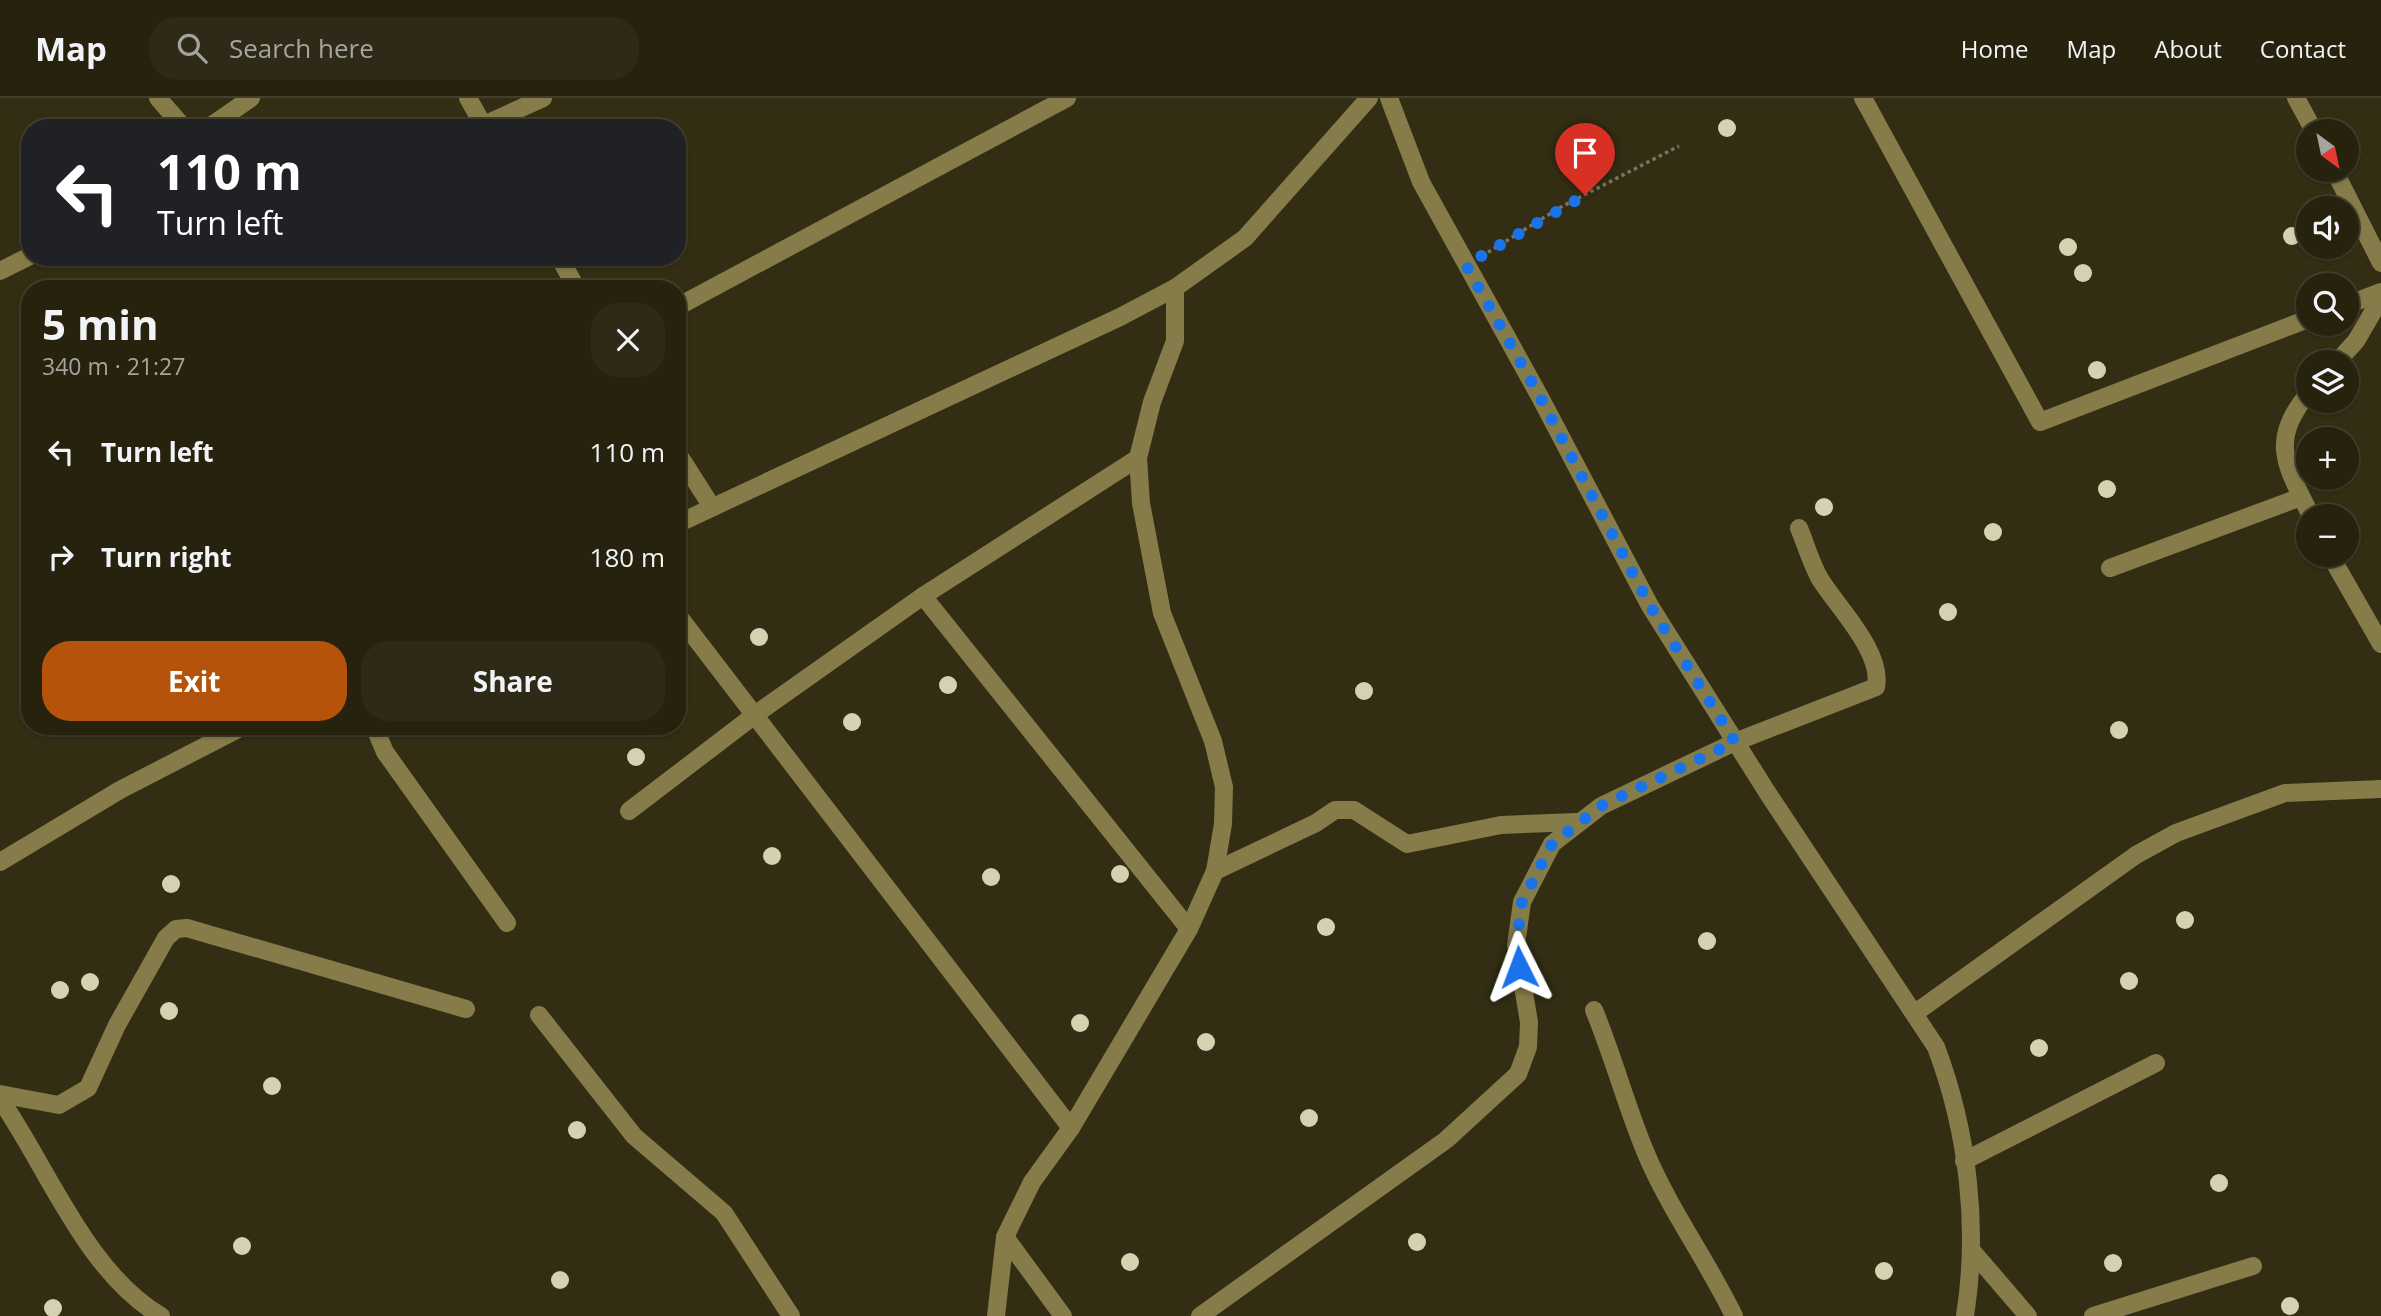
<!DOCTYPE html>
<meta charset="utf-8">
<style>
body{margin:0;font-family:"Open Sans",sans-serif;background:#2e2a17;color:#f1f3f6;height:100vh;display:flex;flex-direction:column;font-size:26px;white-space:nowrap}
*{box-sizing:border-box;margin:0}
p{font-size:23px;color:#a4a49e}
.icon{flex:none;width:38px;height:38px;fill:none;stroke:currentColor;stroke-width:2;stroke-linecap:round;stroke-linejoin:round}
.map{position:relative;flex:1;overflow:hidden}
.panel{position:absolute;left:21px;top:182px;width:665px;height:455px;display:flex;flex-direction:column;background:#26220e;border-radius:28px;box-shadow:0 2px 5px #0004,0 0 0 2px #423f2e}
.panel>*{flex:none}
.top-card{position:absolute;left:21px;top:21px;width:665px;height:147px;border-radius:28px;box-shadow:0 2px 5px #0004,0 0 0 2px #423f2e;background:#202124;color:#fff;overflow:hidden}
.needle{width:46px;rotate:147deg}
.controls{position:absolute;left:2296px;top:21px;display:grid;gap:14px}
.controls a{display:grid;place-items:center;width:63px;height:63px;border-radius:50%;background:#26220e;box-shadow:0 2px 5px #0004,0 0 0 2px #423f2e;font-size:35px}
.pin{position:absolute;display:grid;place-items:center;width:60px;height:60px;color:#fff;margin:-72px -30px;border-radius:50% 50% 50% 0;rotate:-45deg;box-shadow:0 0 7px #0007}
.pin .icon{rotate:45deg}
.me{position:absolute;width:77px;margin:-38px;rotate:357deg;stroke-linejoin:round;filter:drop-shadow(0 0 5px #0008)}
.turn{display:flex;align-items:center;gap:24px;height:147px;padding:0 21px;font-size:32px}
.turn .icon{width:91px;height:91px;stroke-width:2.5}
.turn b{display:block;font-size:49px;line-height:60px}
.round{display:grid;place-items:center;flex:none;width:74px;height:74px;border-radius:28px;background:#2e2a17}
.summary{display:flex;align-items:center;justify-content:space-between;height:119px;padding:0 21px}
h1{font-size:42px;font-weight:700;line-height:52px}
.cta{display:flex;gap:14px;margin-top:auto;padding:14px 21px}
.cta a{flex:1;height:80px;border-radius:28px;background:#b45309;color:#fff;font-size:28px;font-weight:700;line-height:80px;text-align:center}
.cta a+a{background:#2e2a17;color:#f1f3f6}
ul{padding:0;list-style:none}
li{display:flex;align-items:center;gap:21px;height:105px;padding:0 21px}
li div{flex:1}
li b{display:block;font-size:26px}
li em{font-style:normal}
header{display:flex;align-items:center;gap:42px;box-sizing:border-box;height:98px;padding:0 35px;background:#26220e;border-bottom:2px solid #423f2e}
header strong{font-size:33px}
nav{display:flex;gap:38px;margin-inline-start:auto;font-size:24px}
.search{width:490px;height:63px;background:#2e2a17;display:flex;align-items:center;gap:18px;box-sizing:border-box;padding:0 24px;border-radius:28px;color:#a4a49e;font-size:26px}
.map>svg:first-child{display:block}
.building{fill:#d6d1b1}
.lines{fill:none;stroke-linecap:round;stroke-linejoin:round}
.path{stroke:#797660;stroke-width:3.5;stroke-dasharray:3.5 3.5;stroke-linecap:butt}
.minor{stroke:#857c49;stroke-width:18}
.route{stroke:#1a73e8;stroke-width:12;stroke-dasharray:0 21.6}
</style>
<header>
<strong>Map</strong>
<div class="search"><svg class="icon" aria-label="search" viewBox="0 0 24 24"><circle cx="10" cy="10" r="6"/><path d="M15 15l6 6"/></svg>Search here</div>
<nav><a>Home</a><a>Map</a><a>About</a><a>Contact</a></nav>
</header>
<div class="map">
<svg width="2381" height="1218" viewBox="0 0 2381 1218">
<rect width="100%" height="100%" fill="#322d13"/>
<!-- building -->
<g class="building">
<circle cx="1727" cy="30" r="9"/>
<circle cx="2292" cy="138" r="9"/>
<circle cx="2068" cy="149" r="9"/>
<path d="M 224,159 L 241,159 L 241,161 L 239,166 L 231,169 L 226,167 Z"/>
<circle cx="2083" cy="175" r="9"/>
<circle cx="2097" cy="272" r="9"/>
<circle cx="2107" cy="391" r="9"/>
<circle cx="1824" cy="409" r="9"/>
<circle cx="1993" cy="434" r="9"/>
<circle cx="1948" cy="514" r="9"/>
<circle cx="759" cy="539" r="9"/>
<circle cx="948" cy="587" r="9"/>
<circle cx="1364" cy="593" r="9"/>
<circle cx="852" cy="624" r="9"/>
<circle cx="2119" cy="632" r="9"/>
<circle cx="636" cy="659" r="9"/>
<circle cx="772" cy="758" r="9"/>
<circle cx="1120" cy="776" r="9"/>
<circle cx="991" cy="779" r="9"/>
<circle cx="171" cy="786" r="9"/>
<circle cx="2185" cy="822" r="9"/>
<circle cx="1326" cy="829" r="9"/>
<circle cx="1707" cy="843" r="9"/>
<circle cx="2129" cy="883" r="9"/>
<circle cx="90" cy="884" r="9"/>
<circle cx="60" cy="892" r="9"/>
<circle cx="169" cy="913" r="9"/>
<circle cx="1080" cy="925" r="9"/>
<circle cx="1206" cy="944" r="9"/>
<circle cx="2039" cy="950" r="9"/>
<circle cx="272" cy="988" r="9"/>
<circle cx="1309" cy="1020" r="9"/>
<circle cx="577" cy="1032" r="9"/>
<circle cx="2219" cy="1085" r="9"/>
<circle cx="1417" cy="1144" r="9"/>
<circle cx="242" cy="1148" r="9"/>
<circle cx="1130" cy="1164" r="9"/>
<circle cx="2113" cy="1165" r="9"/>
<circle cx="1884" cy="1173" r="9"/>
<circle cx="560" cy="1182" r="9"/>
<circle cx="2290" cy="1208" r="9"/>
<circle cx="53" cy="1210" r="9"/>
</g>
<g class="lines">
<!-- path -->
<path class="path" d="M 1482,158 L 1561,109 L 1679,48"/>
<!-- minor -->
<g class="minor">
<path d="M 158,0 L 184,30"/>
<path d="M 468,0 L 485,30"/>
<path d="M 1389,0 L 1421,84 L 1540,299 L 1650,508 L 1767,694 L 1936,949 C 1968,1034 1979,1129 1965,1218"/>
<path d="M 1863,0 L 2040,324 L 2308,221"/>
<path d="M 2296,0 L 2314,33"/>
<path d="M 484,27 L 543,0"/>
<path d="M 208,30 L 251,0"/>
<path d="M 2334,72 L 2381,165"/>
<path d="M 559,159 L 577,191"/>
<path d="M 0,173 L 30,158"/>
<path d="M 2347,207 L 2381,194"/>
<path d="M 677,209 L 1067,0"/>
<path d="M 2337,264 L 2356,243 L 2381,200"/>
<path d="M 2308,296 C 2268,343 2287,369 2311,418"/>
<path d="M 677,354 L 712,409"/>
<path d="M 677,426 L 1120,219 L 1175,190 L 1245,140 L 1369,0"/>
<path d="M 2330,457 L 2381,546"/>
<path d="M 2110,470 L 2301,399"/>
<path d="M 923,498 L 1189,831"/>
<path d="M 677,516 L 1071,1030"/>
<path d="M 374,628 L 385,654 L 507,825"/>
<path d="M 629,713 L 756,616 L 923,498 L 1138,360"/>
<path d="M 0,764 L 120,692 L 244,628"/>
<path d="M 1215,773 L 1316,725 L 1335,712 L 1354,712 L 1407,746 L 1501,727 L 1577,724"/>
<path d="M 1594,912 C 1613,958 1626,1007 1645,1053 C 1669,1111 1707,1162 1734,1218"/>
<path d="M 1915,915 L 2136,757 L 2176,735 L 2285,695 L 2381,691"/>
<path d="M 539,917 L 634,1038 L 724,1115 L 791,1218"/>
<path d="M 0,996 L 59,1007 L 88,990 L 117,927 L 166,840 L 176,831 L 187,830 L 466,911"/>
<path d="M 0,1001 C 48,1070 86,1174 161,1218"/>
<path d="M 1964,1063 L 2156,965"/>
<path d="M 1005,1139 L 1063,1218"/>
<path d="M 1973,1154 L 2028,1218"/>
<path d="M 996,1218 L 1005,1139 L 1032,1084 L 1071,1030 L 1189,831 L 1215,773 L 1223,726 L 1224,689 L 1213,643 L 1162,515 L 1141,405 L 1138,360 L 1152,304 L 1175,243 L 1175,190"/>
<path d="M 1200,1218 L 1446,1042 L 1518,976 L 1528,949 L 1529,924 L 1516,847 L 1522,804 L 1552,746 L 1601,708 L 1735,644 L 1876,589 C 1883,554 1838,510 1820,481 C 1811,465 1806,447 1799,430"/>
<path d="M 2093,1218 L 2253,1168"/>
</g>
</g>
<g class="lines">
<!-- route -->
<path class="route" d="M 1519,869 L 1516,847 L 1522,804 L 1552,746 L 1601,708 L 1735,644 L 1650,508 L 1540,299 L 1466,167 L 1585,97"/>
</g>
</svg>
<div class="controls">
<a><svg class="needle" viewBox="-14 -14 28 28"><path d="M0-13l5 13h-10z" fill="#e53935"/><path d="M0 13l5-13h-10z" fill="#a4a49e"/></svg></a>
<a><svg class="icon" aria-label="sound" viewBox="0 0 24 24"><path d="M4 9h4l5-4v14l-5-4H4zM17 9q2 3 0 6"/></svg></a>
<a><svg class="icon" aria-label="search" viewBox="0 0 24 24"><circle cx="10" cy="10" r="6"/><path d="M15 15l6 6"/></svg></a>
<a><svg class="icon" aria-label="layers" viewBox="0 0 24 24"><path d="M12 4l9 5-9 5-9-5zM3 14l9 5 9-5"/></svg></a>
<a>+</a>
<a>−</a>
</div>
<div class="pin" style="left:1585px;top:97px;background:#d93025"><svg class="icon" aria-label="arrive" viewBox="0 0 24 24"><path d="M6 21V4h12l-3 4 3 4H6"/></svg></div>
<svg class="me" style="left:1519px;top:869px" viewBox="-20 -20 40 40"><path d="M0-17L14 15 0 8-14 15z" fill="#1a73e8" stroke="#fff" stroke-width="4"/></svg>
<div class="top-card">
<div class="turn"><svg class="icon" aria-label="left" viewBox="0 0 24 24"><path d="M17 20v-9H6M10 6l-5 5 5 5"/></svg><div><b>110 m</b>Turn left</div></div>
</div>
<section class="panel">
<div class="summary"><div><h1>5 min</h1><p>340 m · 21:27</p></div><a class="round"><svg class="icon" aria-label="close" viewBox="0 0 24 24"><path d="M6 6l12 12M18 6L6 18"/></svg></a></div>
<ul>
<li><svg class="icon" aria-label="left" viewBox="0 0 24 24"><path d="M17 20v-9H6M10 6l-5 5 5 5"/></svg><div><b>Turn left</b></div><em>110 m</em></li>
<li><svg class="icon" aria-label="right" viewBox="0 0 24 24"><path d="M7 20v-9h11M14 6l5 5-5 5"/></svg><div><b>Turn right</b></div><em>180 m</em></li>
</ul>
<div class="cta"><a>Exit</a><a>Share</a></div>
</section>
</div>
